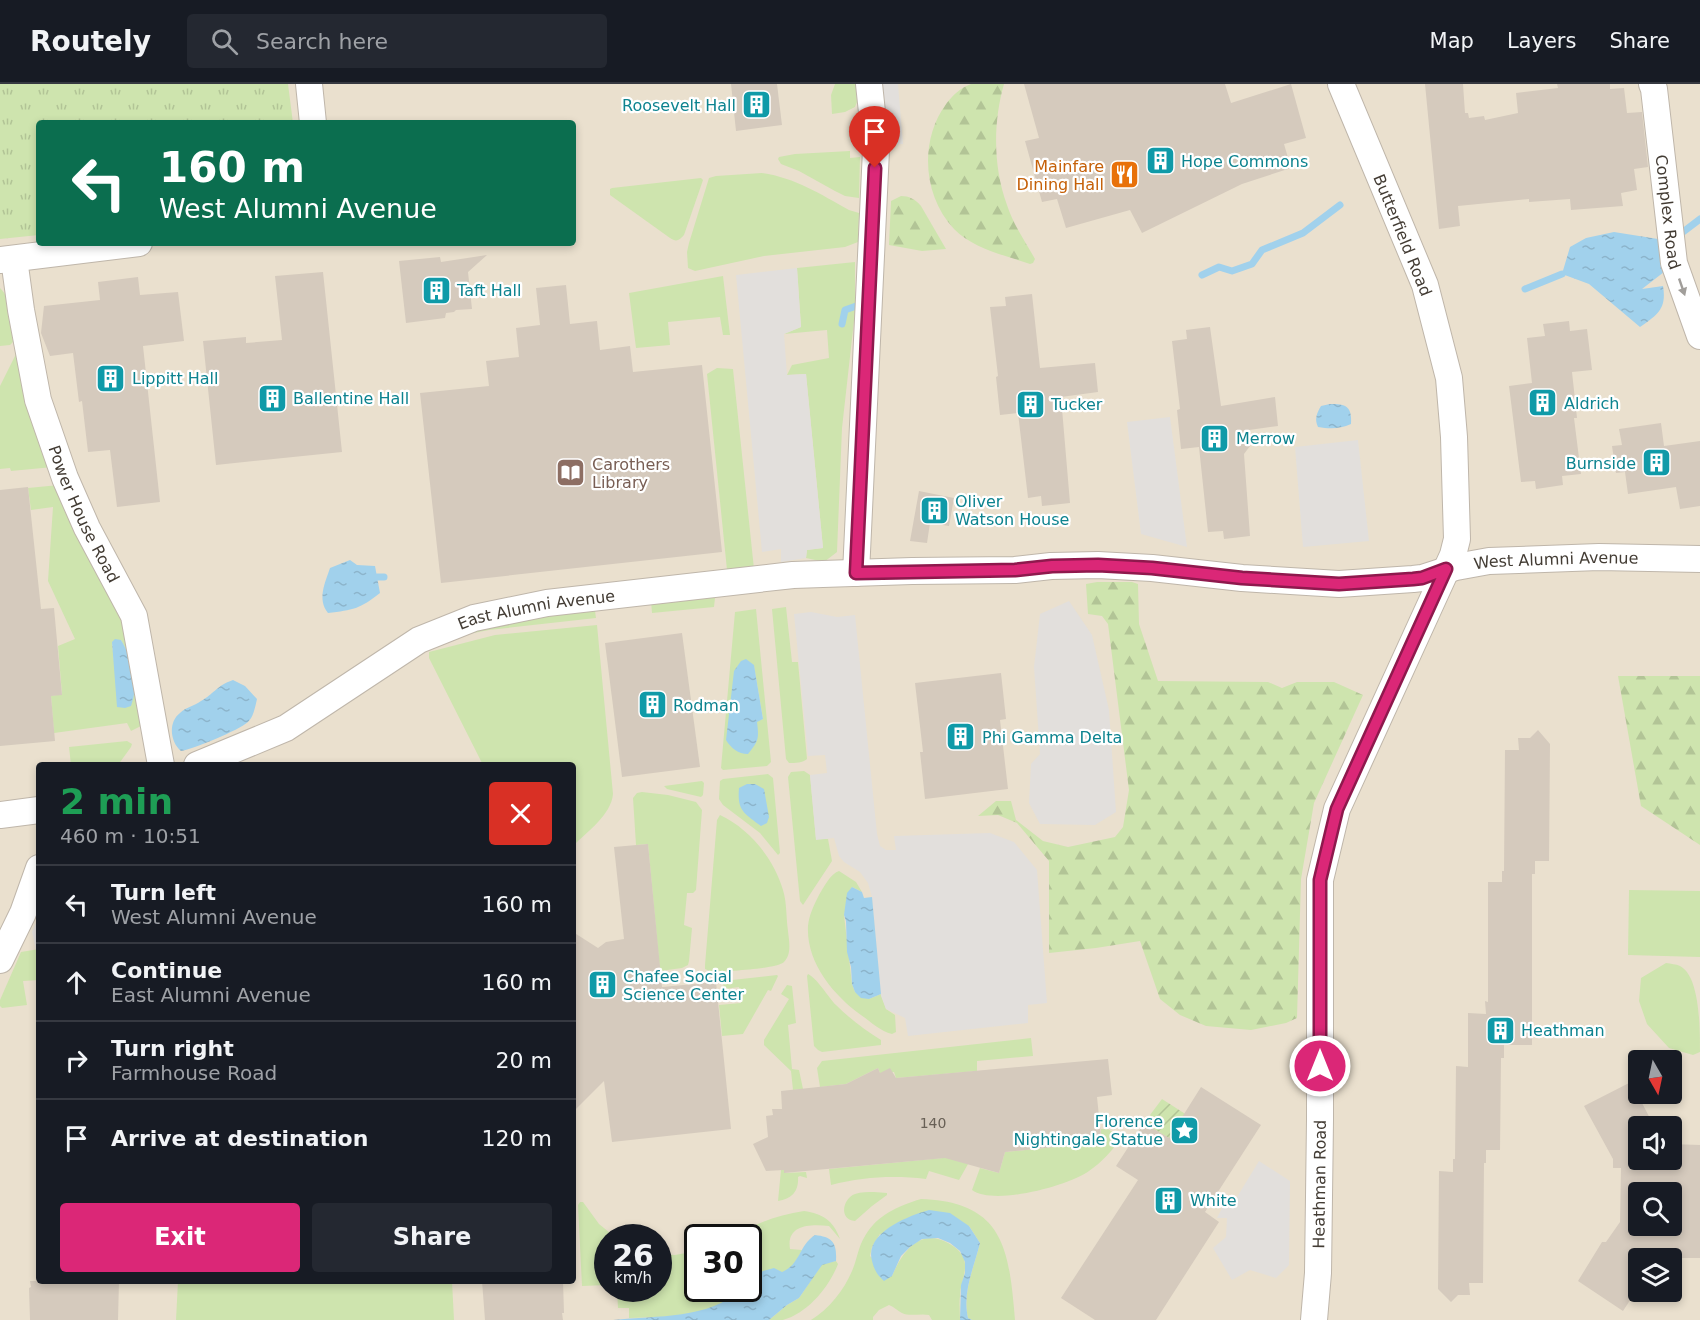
<!DOCTYPE html>
<meta charset="utf-8">
<style>
body{margin:0;font-family:"DejaVu Sans",sans-serif;background:#242831;color:#f1f3f6;height:100vh;display:flex;flex-direction:column;font-size:22px;white-space:nowrap}
*{box-sizing:border-box;margin:0}
p{font-size:20px;color:#9ea1a6}
.icon{flex:none;width:33px;height:33px;fill:none;stroke:currentColor;stroke-width:2;stroke-linecap:round;stroke-linejoin:round}
.map{position:relative;flex:1;overflow:hidden}
.drawer{position:absolute;left:36px;top:678px;width:540px;height:522px;display:flex;flex-direction:column;background:#171b24;border-radius:6px;box-shadow:0 3px 9px #0003}
.drawer>*{flex:none}
.top-card{position:absolute;left:36px;top:36px;width:540px;height:126px;border-radius:6px;box-shadow:0 3px 9px #0003;background:#0b6e4f;color:#fff;overflow:hidden}
.needle{width:39px;rotate:171deg}
.buttons{position:absolute;left:1628px;top:966px;display:grid;gap:12px}
.buttons a{display:grid;place-items:center;width:54px;height:54px;border-radius:6px;background:#171b24;box-shadow:0 3px 9px #0003;font-size:30px}
.speed{position:absolute;left:594px;top:1140px;display:flex;gap:12px;font-size:30px;font-weight:700;text-align:center}
.speed>*{display:grid;place-content:center;width:78px;height:78px;border-radius:50%;background:#171b24;box-shadow:0 3px 9px #0003;line-height:1}
.speed small{font-size:15px;font-weight:400}
.speed .limit{border:3px solid #111;border-radius:9px;background:#fff;color:#111}
.pin{position:absolute;display:grid;place-items:center;width:51px;height:51px;color:#fff;margin:-62px -26px;border-radius:50% 50% 50% 0;rotate:-45deg;box-shadow:0 0 6px #0007}
.pin .icon{rotate:45deg}
.me{position:absolute;width:66px;margin:-33px;rotate:0deg;stroke-linejoin:round;filter:drop-shadow(0 0 4px #0008)}
.turn{display:flex;align-items:center;gap:21px;height:126px;padding:0 24px;font-size:27px}
.turn .icon{width:78px;height:78px;stroke-width:2.5}
.turn b{display:block;font-size:42px;line-height:51px}
.round{display:grid;place-items:center;flex:none;width:63px;height:63px;border-radius:6px;background:#242831}
.head{display:flex;align-items:center;justify-content:space-between;height:102px;padding:0 24px}
h1{font-size:36px;font-weight:600;line-height:45px;color:#1e9e55}
.action{display:flex;gap:12px;margin-top:auto;padding:12px 24px}
.action a{flex:1;height:69px;border-radius:6px;background:#db2777;color:#fff;font-size:24px;font-weight:600;line-height:69px;text-align:center}
.action a+a{background:#242831;color:#f1f3f6}
ul{padding:0;list-style:none}
li{display:flex;align-items:center;gap:18px;height:78px;padding:0 24px;border-top:2px solid #363941}
li div{flex:1}
li b{display:block;font-size:22px}
li em{font-style:normal}
header{display:flex;align-items:center;gap:36px;box-sizing:border-box;height:84px;padding:0 30px;background:#171b24;border-bottom:2px solid #363941}
header strong{font-size:28px}
nav{display:flex;gap:33px;margin-inline-start:auto;font-size:21px}
.search{width:420px;height:54px;background:#242831;display:flex;align-items:center;gap:15px;box-sizing:border-box;padding:0 21px;border-radius:6px;color:#9ea1a6;font-size:22px}
.map>svg:first-child{display:block}
.education{fill:#eae0ce;fill-rule:evenodd}
.grass{fill:#cee4ae;fill-rule:evenodd}
.forest{fill:url(#forest-firs)}
.park{fill:url(#park-tufts)}
.garden{fill:url(#garden-furrows)}
.parking{fill:#e2dfdc}
.water{fill:url(#water-ripples)}
.lines{fill:none;stroke-linecap:round;stroke-linejoin:round}
.stream{stroke:#a1d1ec;stroke-width:7}
.building{fill:#d5cabd;fill-rule:evenodd}
.minor-casing{stroke:#bfb6aa;stroke-width:28}
.minor{stroke:#fff;stroke-width:26}
.oneway{fill:#a19e9a}
.route-casing{stroke:#8e194d;stroke-width:15}
.route{stroke:#db2777;stroke-width:10}
.labels{text-anchor:middle;stroke-width:4.5;stroke-linejoin:round;paint-order:stroke}
.number-label{font-size:14px;fill:#686056}
.culture-label{font-size:16px;fill:#0d838f;stroke:#fff;text-anchor:start}
.food-label{font-size:16px;fill:#c56008;stroke:#fff;text-anchor:end}
.street-label{font-size:16px;fill:#433c34;stroke:#fff}
.education-label{font-size:16px;fill:#785e54;stroke:#fff;text-anchor:start}
</style>
<header>
<strong>Routely</strong>
<div class="search"><svg class="icon" aria-label="search" viewBox="0 0 24 24"><circle cx="10" cy="10" r="6"/><path d="M15 15l6 6"/></svg>Search here</div>
<nav><a>Map</a><a>Layers</a><a>Share</a></nav>
</header>
<div class="map">
<svg width="1700" height="1236" viewBox="0 0 1700 1236">
<defs>
<pattern id="forest-firs" width="22" height="20" patternUnits="userSpaceOnUse" patternTransform="scale(1.5)"><rect width="22" height="20" fill="#cee4ae"/><path d="M5 1l3.5 6h-7zM16 11l3.5 6h-7z" fill="#b2c496"/></pattern>
<pattern id="park-tufts" width="24" height="20" patternUnits="userSpaceOnUse" patternTransform="scale(1.5)"><rect width="24" height="20" fill="#cee4ae"/><path d="M3 7l-1-3M5 7V3M7 7l1-3M15 17l-1-3M17 17v-4M19 17l1-3" fill="none" stroke="#b2c496"/></pattern>
<pattern id="garden-furrows" width="10" height="10" patternUnits="userSpaceOnUse" patternTransform="scale(1.5)"><rect width="10" height="10" fill="#cee4ae"/><path d="M-1 1l2-2M0 10L10 0M9 11l2-2" fill="none" stroke="#b2c496"/></pattern>
<pattern id="water-ripples" width="26" height="14" patternUnits="userSpaceOnUse" patternTransform="scale(1.5)"><rect width="26" height="14" fill="#a1d1ec"/><path d="M2 4q2-2 4 0t4 0M15 11q2-2 4 0t4 0" fill="none" stroke="#8cb4cb"/></pattern>
</defs>
<rect width="100%" height="100%" fill="#f1ece4"/>
<!-- education -->
<path class="education" d="M 0,0 L 1700,0 L 1700,1236 L 0,1236 ZM 39,39 L 573,39 L 573,159 L 39,159 ZM 39,681 L 573,681 L 573,1197 L 39,1197 ZM 1638,976 L 1671,976 L 1671,1010 L 1638,1010 ZM 1638,1042 L 1671,1042 L 1671,1076 L 1638,1076 ZM 1638,1108 L 1671,1108 L 1671,1142 L 1638,1142 ZM 608,1154 L 658,1154 L 658,1204 L 608,1204 ZM 698,1154 L 748,1154 L 748,1204 L 698,1204 ZM 1638,1174 L 1671,1174 L 1671,1208 L 1638,1208 Z"/>
<!-- grass -->
<g class="grass">
<path d="M 835,0 L 856,0 L 857,18 L 855,23 L 845,28 L 832,30 L 831,11 Z"/>
<path d="M 850,67 L 850,74 L 860,73 L 859,114 L 845,112 L 835,107 L 799,87 L 781,80 L 778,75 L 779,73 L 795,70 Z"/>
<path d="M 762,89 C 796,94 820,110 849,126 L 859,129 L 858,158 L 845,163 L 764,172 L 695,187 L 688,184 L 687,168 L 689,159 L 709,94 L 716,92 Z"/>
<path d="M 701,94 L 703,96 L 702,99 L 684,151 C 679,157 676,158 670,154 L 610,111 L 610,105 L 612,104 Z"/>
<path d="M 855,178 L 855,228 L 842,344 L 837,468 L 824,478 L 806,474 L 807,466 L 823,464 L 806,290 L 787,291 L 792,281 L 829,274 L 827,246 L 784,250 L 801,243 L 797,184 Z"/>
<path d="M 723,192 L 730,251 L 723,251 L 720,233 L 668,238 L 670,261 L 636,264 L 629,209 Z"/>
<path d="M 0,204 C 13,216 11,241 13,258 L 10,261 L 0,262 Z"/>
<path d="M 18,266 L 53,383 L 11,387 L 10,384 L 0,385 L 0,302 Z"/>
<path d="M 717,284 L 733,285 L 754,485 L 745,488 L 727,486 L 707,290 Z"/>
<path d="M 59,401 L 119,523 L 145,640 L 131,647 L 127,639 L 54,649 L 51,612 L 62,610 L 58,562 L 75,555 L 48,497 L 53,423 L 31,426 L 28,404 ZM 121,556 L 125,564 L 130,579 L 116,596 L 112,558 Z"/>
<path d="M 713,511 L 715,514 L 714,523 L 652,529 L 651,517 Z"/>
<path d="M 786,523 L 792,578 L 798,578 L 807,675 C 803,679 795,679 789,679 L 786,675 L 772,525 Z"/>
<path d="M 591,524 L 595,527 L 596,534 L 489,546 L 453,553 L 470,545 Z"/>
<path d="M 756,525 L 771,678 L 767,682 L 723,686 L 721,684 L 735,528 ZM 754,582 L 763,635 L 757,637 Z"/>
<path d="M 597,541 L 613,710 C 611,731 588,747 573,762 L 573,681 L 483,681 L 429,574 L 429,568 L 495,551 Z"/>
<path d="M 127,657 L 132,660 L 131,663 L 118,681 L 71,681 L 69,663 Z"/>
<path d="M 804,687 L 810,691 L 816,755 L 828,755 L 832,777 L 803,821 L 800,817 L 788,693 L 791,688 Z"/>
<path d="M 768,690 L 773,694 L 780,769 L 778,771 L 760,749 L 723,721 L 719,715 L 720,697 L 723,695 Z"/>
<path d="M 702,697 L 704,699 L 703,711 L 701,713 L 667,705 L 664,702 Z"/>
<path d="M 642,708 L 668,711 L 696,718 L 702,726 L 696,806 L 693,809 L 687,809 L 684,841 L 692,844 L 689,877 L 688,881 L 682,884 L 660,887 L 648,760 L 636,761 L 633,714 L 637,709 Z"/>
<path d="M 720,731 C 750,745 774,775 783,806 C 787,819 786,834 788,847 C 789,857 792,870 784,878 C 777,885 726,887 712,888 L 705,885 L 705,881 L 717,736 Z"/>
<path d="M 839,787 L 856,798 L 862,808 L 852,803 L 844,831 L 852,900 L 855,908 L 869,915 L 881,910 L 886,925 L 895,931 L 896,948 L 892,950 C 880,947 871,938 861,931 C 833,911 806,878 808,842 C 809,831 814,821 819,811 C 824,803 830,790 839,787 Z"/>
<path d="M 1629,806 L 1700,807 L 1700,873 L 1628,871 Z"/>
<path d="M 39,865 L 39,896 L 23,897 L 27,921 L 2,924 L 0,922 L 0,916 L 21,868 Z"/>
<path d="M 1666,879 C 1671,880 1676,880 1680,882 C 1700,892 1700,944 1700,968 L 1693,971 L 1669,964 L 1647,940 L 1639,917 L 1641,894 Z"/>
<path d="M 808,890 C 817,894 828,913 836,921 C 850,935 865,946 881,956 L 881,961 L 822,968 L 818,966 L 814,962 L 807,892 Z"/>
<path d="M 777,891 L 778,892 L 771,907 L 768,906 L 743,950 L 722,952 L 719,921 L 741,919 L 739,903 L 724,905 L 723,897 Z"/>
<path d="M 787,901 L 792,902 L 796,939 L 788,941 L 792,985 L 799,986 L 803,1005 L 793,1006 L 791,987 L 764,961 L 764,956 L 789,915 L 781,910 Z"/>
<path d="M 1031,954 L 1033,972 L 977,977 L 977,987 L 896,994 L 894,988 L 880,989 L 878,984 L 846,1000 L 820,1003 L 817,984 L 822,977 Z"/>
<path d="M 1101,1045 L 1108,1045 L 1121,1054 C 1112,1067 1102,1078 1089,1087 C 1068,1102 994,1122 972,1106 L 980,1084 L 999,1089 L 1005,1068 L 1074,1061 L 1074,1055 L 1101,1052 Z"/>
<path d="M 953,1073 L 968,1080 L 959,1096 L 929,1087 L 926,1095 C 893,1091 863,1093 831,1101 L 829,1085 Z"/>
<path d="M 781,1086 L 784,1086 L 785,1089 L 806,1088 L 807,1094 L 800,1092 L 798,1093 C 799,1108 791,1115 778,1117 Z"/>
<path d="M 874,1108 L 887,1109 L 887,1111 L 872,1122 L 855,1137 C 839,1136 842,1115 855,1110 C 861,1108 868,1108 874,1108 Z"/>
<path d="M 921,1115 C 1005,1118 1009,1166 1015,1236 L 972,1236 L 968,1234 C 962,1208 974,1184 980,1159 L 969,1142 L 880,1150 L 872,1163 L 870,1172 L 892,1192 C 902,1169 919,1143 948,1159 C 955,1163 961,1167 964,1175 C 968,1187 960,1200 960,1212 C 959,1220 960,1228 960,1236 L 932,1236 L 929,1231 C 920,1229 910,1233 902,1229 C 898,1227 894,1223 889,1221 L 879,1226 L 873,1233 L 873,1236 L 811,1236 C 829,1225 844,1206 852,1187 C 857,1176 858,1163 865,1152 C 877,1131 898,1122 921,1115 Z"/>
<path d="M 580,1118 L 583,1118 L 599,1140 L 615,1153 L 608,1154 L 607,1201 L 582,1202 L 578,1121 Z"/>
<path d="M 804,1127 C 823,1130 833,1136 840,1155 L 829,1142 C 811,1140 786,1140 790,1165 L 802,1166 C 799,1172 795,1179 791,1184 C 780,1194 760,1187 749,1198 L 748,1154 L 730,1154 C 754,1140 777,1131 804,1127 Z"/>
<path d="M 697,1167 L 698,1204 L 742,1205 C 711,1236 671,1232 629,1234 L 629,1224 L 618,1224 L 617,1205 L 658,1204 L 659,1170 L 675,1171 Z"/>
<path d="M 836,1177 L 838,1180 C 829,1203 808,1229 783,1236 C 779,1236 773,1236 769,1236 L 787,1221 L 799,1214 L 822,1180 Z"/>
<path d="M 178,1197 L 452,1197 L 454,1236 L 176,1236 Z"/>
</g>
<!-- forest -->
<g class="forest">
<path d="M 971,0 L 1004,0 C 993,38 993,83 1007,121 C 1013,140 1025,157 1035,175 L 1033,179 L 1030,180 C 1004,171 974,165 954,145 C 923,112 919,57 946,20 C 953,11 960,4 971,0 Z"/>
<path d="M 901,112 C 909,112 915,115 921,122 L 946,165 L 922,167 L 889,161 L 891,117 Z"/>
<path d="M 1097,498 L 1132,498 L 1138,500 L 1139,540 L 1158,597 L 1268,598 L 1282,604 L 1297,598 L 1334,598 L 1363,611 L 1314,719 L 1301,795 L 1297,934 L 1286,939 L 1251,946 L 1206,942 L 1180,931 L 1160,915 L 1140,857 L 1096,864 L 1049,869 L 1049,777 L 1017,739 L 998,731 L 978,732 L 996,717 L 1011,717 L 1016,736 L 1043,757 L 1068,763 L 1115,753 L 1123,743 L 1129,706 L 1108,540 L 1102,532 L 1088,530 L 1086,500 Z"/>
<path d="M 1618,592 L 1700,592 L 1700,761 L 1641,722 Z"/>
</g>
<!-- park -->
<path class="park" d="M 0,0 L 288,0 L 293,39 L 39,39 L 39,151 L 0,155 Z"/>
<!-- garden -->
<path class="garden" d="M 1162,1015 L 1215,1049 L 1200,1073 L 1144,1039 Z"/>
<!-- parking -->
<g class="parking">
<path d="M 856,0 L 898,0 L 903,60 L 860,63 Z"/>
<path d="M 797,184 L 801,243 L 784,250 L 787,291 L 806,290 L 823,464 L 807,466 L 806,474 L 781,478 L 781,465 L 762,468 L 736,191 Z"/>
<path d="M 1170,333 L 1187,463 L 1141,450 L 1127,338 Z"/>
<path d="M 1358,356 L 1369,457 L 1303,463 L 1295,363 Z"/>
<path d="M 1069,517 L 1092,551 L 1109,626 L 1116,728 L 1095,741 L 1040,740 L 1029,719 L 1031,680 L 1040,670 L 1034,583 L 1040,530 Z"/>
<path d="M 811,528 L 837,533 L 855,531 L 877,750 L 880,762 L 886,766 L 896,766 L 894,752 L 990,749 L 1014,758 L 1037,786 L 1047,919 L 1028,921 L 1028,939 L 908,952 L 905,934 L 886,925 L 881,912 L 872,813 L 868,799 L 860,788 L 844,778 L 839,772 L 834,754 L 816,756 L 810,691 L 827,689 L 825,671 L 808,672 L 794,530 Z"/>
<path d="M 39,832 L 39,865 L 36,865 L 32,848 Z"/>
<path d="M 1259,1077 L 1290,1097 L 1289,1181 L 1276,1194 L 1250,1186 L 1232,1196 L 1213,1164 L 1226,1153 L 1227,1134 L 1217,1134 L 1227,1114 L 1237,1113 Z"/>
</g>
<!-- water -->
<g class="water">
<path d="M 1614,148 L 1658,155 L 1663,163 L 1664,188 L 1642,205 L 1663,202 C 1667,225 1657,231 1640,243 L 1589,200 L 1562,190 L 1570,163 L 1586,154 Z"/>
<path d="M 1330,320 C 1346,320 1352,322 1351,340 C 1340,345 1330,345 1318,343 C 1314,335 1317,329 1321,322 Z"/>
<path d="M 350,476 L 357,481 L 375,482 L 380,509 C 360,525 353,526 328,529 C 317,515 325,499 330,484 Z"/>
<path d="M 115,555 L 121,556 C 133,576 139,600 131,622 L 125,624 L 117,623 L 112,558 Z"/>
<path d="M 746,575 L 754,581 L 763,635 L 757,638 C 759,654 759,657 748,670 C 738,670 731,664 726,656 L 734,587 L 741,577 Z"/>
<path d="M 233,596 L 245,602 L 257,615 C 255,623 254,632 248,638 C 239,646 194,665 181,667 C 170,658 168,638 180,629 C 186,623 194,622 201,617 C 214,610 216,602 233,596 Z"/>
<path d="M 747,700 L 755,700 L 764,705 L 769,733 L 767,739 L 761,742 C 744,729 737,727 739,704 Z"/>
<path d="M 852,803 L 862,808 L 864,814 L 872,813 L 881,910 L 869,915 L 861,914 L 855,908 L 852,900 L 851,883 L 847,868 L 846,837 L 844,831 L 847,809 Z"/>
<path d="M 929,1126 L 950,1129 L 969,1142 L 980,1159 C 974,1184 962,1208 968,1234 L 972,1236 L 960,1236 L 961,1201 L 965,1189 L 965,1178 L 960,1167 L 950,1159 L 938,1154 L 922,1155 L 910,1163 L 901,1172 L 892,1192 L 884,1197 C 877,1191 874,1185 872,1177 C 864,1149 908,1132 929,1126 Z"/>
<path d="M 815,1151 C 833,1153 837,1159 836,1177 L 822,1181 L 799,1214 L 787,1221 L 769,1236 L 613,1236 C 659,1231 707,1236 742,1205 L 748,1204 L 749,1198 L 763,1187 L 774,1184 L 782,1188 C 800,1181 799,1161 815,1151 Z"/>
</g>
<g class="lines">
<!-- stream -->
<g class="stream">
<path d="M 1683,148 L 1700,135"/>
<path d="M 1202,191 L 1219,183 L 1232,187 L 1252,180 L 1262,166 L 1303,149 L 1340,121"/>
<path d="M 1525,205 L 1562,190"/>
<path d="M 842,240 L 845,226 L 859,221"/>
<path d="M 377,493 L 384,493"/>
</g>
</g>
<!-- building -->
<g class="building">
<path d="M 731,0 L 777,0 L 782,41 L 736,47 Z"/>
<path d="M 1024,0 L 1225,0 L 1231,19 L 1291,0 L 1306,54 L 1284,60 L 1291,84 L 1242,100 L 1142,149 L 1130,126 L 1066,144 L 1057,115 L 1042,118 L 1025,57 L 1039,54 Z"/>
<path d="M 1425,0 L 1463,0 L 1465,29 L 1468,29 L 1469,34 L 1484,32 L 1485,36 L 1518,29 L 1516,9 L 1558,4 L 1557,0 L 1610,0 L 1610,5 L 1624,4 L 1627,29 L 1642,28 L 1648,83 L 1634,85 L 1637,106 L 1621,109 L 1623,122 L 1571,126 L 1570,115 L 1529,118 L 1529,115 L 1458,122 L 1460,142 L 1439,145 Z"/>
<path d="M 487,171 L 468,188 L 472,225 L 456,226 L 454,228 L 446,229 L 445,234 L 406,239 L 399,177 L 440,173 L 441,178 Z"/>
<path d="M 323,188 L 342,368 L 216,381 L 203,257 L 246,253 L 246,259 L 282,256 L 275,192 Z"/>
<path d="M 138,193 L 140,211 L 178,208 L 184,257 L 143,262 L 160,418 L 117,423 L 110,366 L 88,368 L 82,317 L 79,318 L 73,269 L 50,272 L 41,249 L 44,222 L 100,216 L 98,198 Z"/>
<path d="M 566,201 L 570,240 L 597,237 L 600,266 L 630,262 L 633,288 L 702,281 L 722,468 L 441,499 L 420,309 L 489,302 L 486,277 L 519,273 L 516,244 L 540,241 L 536,204 Z"/>
<path d="M 1032,210 L 1040,284 L 1095,279 L 1098,308 L 1061,313 L 1070,419 L 1042,422 L 1041,412 L 1028,414 L 1018,329 L 1000,331 L 996,293 L 998,292 L 990,223 L 1006,222 L 1005,213 Z"/>
<path d="M 1569,237 L 1570,247 L 1587,245 L 1592,286 L 1572,288 L 1577,334 L 1574,334 L 1581,390 L 1562,392 L 1563,401 L 1536,405 L 1535,397 L 1521,398 L 1509,302 L 1532,299 L 1527,254 L 1545,252 L 1543,240 Z"/>
<path d="M 1210,243 L 1221,322 L 1275,313 L 1278,342 L 1249,346 L 1250,362 L 1244,370 L 1250,452 L 1224,455 L 1223,447 L 1208,448 L 1199,363 L 1181,365 L 1177,326 L 1180,325 L 1172,257 L 1187,255 L 1186,246 Z"/>
<path d="M 1661,339 L 1664,362 L 1700,357 L 1700,422 L 1680,425 L 1676,403 L 1628,410 L 1625,388 L 1616,389 L 1612,362 L 1622,361 L 1619,345 Z"/>
<path d="M 28,403 L 41,525 L 54,524 L 62,611 L 51,612 L 55,657 L 0,662 L 0,406 Z"/>
<path d="M 919,407 L 954,414 L 949,442 L 930,439 L 927,459 L 910,457 Z"/>
<path d="M 682,549 L 700,683 L 622,693 L 605,559 Z"/>
<path d="M 1001,589 L 1006,635 L 1000,636 L 1008,705 L 925,715 L 920,668 L 923,668 L 915,599 Z"/>
<path d="M 1538,646 L 1550,660 L 1549,777 L 1535,777 L 1535,790 L 1532,790 L 1532,961 L 1504,961 L 1504,974 L 1501,974 L 1500,1066 L 1486,1066 L 1486,1079 L 1484,1079 L 1483,1199 L 1469,1199 L 1470,1211 L 1458,1211 L 1451,1218 L 1438,1205 L 1439,1087 L 1453,1088 L 1453,1075 L 1455,1075 L 1456,982 L 1468,983 L 1468,929 L 1486,930 L 1485,917 L 1488,918 L 1488,798 L 1502,798 L 1502,787 L 1504,787 L 1505,666 L 1519,666 L 1518,654 L 1530,654 Z"/>
<path d="M 648,760 L 662,903 L 716,898 L 731,1045 L 612,1058 L 604,997 L 573,1028 L 573,848 L 598,864 L 606,858 L 624,855 L 614,763 Z"/>
<path d="M 1108,975 L 1112,1011 L 1097,1013 L 1101,1052 L 1074,1055 L 1074,1061 L 1005,1068 L 999,1089 L 945,1074 L 784,1089 L 784,1086 L 766,1087 L 753,1060 L 768,1053 L 766,1032 L 773,1031 L 772,1025 L 782,1025 L 781,1007 L 846,1000 L 878,984 L 880,989 L 890,984 L 896,994 Z"/>
<path d="M 1631,998 L 1654,1042 L 1638,1042 L 1638,1076 L 1671,1076 L 1671,1060 L 1700,1061 L 1700,1174 L 1638,1174 L 1638,1204 L 1623,1227 L 1578,1197 L 1602,1158 L 1606,1158 L 1620,1138 L 1621,1084 L 1613,1084 L 1613,1075 L 1584,1022 ZM 1638,1108 L 1671,1108 L 1671,1142 L 1638,1142 Z"/>
<path d="M 1201,1003 L 1261,1041 L 1205,1128 L 1219,1138 L 1156,1236 L 1095,1236 L 1061,1214 L 1138,1096 L 1116,1082 L 1144,1039 L 1169,1054 Z"/>
<path d="M 30,1197 L 119,1197 L 118,1236 L 30,1236 L 29,1204 L 31,1203 Z"/>
<path d="M 482,1197 L 563,1197 L 564,1229 L 562,1229 L 563,1236 L 485,1236 Z"/>
</g>
<g class="lines">
<defs>
<g id="minor">
<path d="M 309,0 L 313,39"/>
<path id="s1" d="M 1652,0 L 1654,5 L 1674,179 L 1700,252"/>
<path id="s2" d="M 14,175 L 21,226 L 38,316 L 65,394 L 87,444 L 134,532 L 161,681"/>
<path d="M 0,176 L 139,159"/>
<path d="M 856,489 L 876,66 L 869,0"/>
<path id="s3" d="M 197,681 L 286,644 L 419,556 L 474,534 L 547,519 L 793,491 L 912,487 L 1015,486 L 1051,482 L 1098,481 L 1152,484 L 1242,494 L 1339,500 L 1413,495 L 1422,494 L 1456,483 L 1489,477 L 1599,473 L 1700,475"/>
<path d="M 0,731 L 39,726"/>
<path d="M 0,876 L 23,829 L 39,784"/>
<path id="s4" d="M 1314,1236 L 1318,1189 L 1320,1036 L 1320,796 L 1337,725 L 1453,471 L 1457,455 L 1454,353 L 1449,294 L 1425,201 L 1341,0"/>
</g>
</defs>
<!-- minor casing -->
<use href="#minor" class="minor-casing"/>
<!-- minor -->
<use href="#minor" class="minor"/>
</g>
<!-- one-way arrows -->
<defs><path id="oneway-solid" d="M-6-.8H1V-3.2L6.5 0L1 3.2V.8H-6Z" transform="scale(1.5)"/></defs>
<use class="oneway" href="#oneway-solid" transform="translate(1682 203) rotate(71)"/>
<g class="lines">
<defs>
<path id="route" d="M 875,84 L 856,489 L 1015,486 L 1052,482 L 1098,481 L 1152,484 L 1242,494 L 1339,500 L 1413,495 L 1422,494 L 1446,485 L 1337,725 L 1320,796 L 1320,982"/>
</defs>
<!-- route casing -->
<use href="#route" class="route-casing"/>
<!-- route -->
<use href="#route" class="route"/>
</g>
<!-- icons -->
<defs>
<symbol id="building-square" viewBox="-11 -11 22 22"><rect x="-9" y="-9" width="18" height="18" rx="4" fill="#0f9aa8" stroke="#fff"/><path d="M-4-6H4V6H1V3H-1V6H-4ZM-2.5-4.3h1.7v1.8h-1.7ZM.8-4.3h1.7v1.8H.8ZM-2.5-1h1.7V.8h-1.7ZM.8-1h1.7V.8H.8Z" fill="#fff"/></symbol>
<symbol id="restaurant-square" viewBox="-11 -11 22 22"><rect x="-9" y="-9" width="18" height="18" rx="4" fill="#e8710a" stroke="#fff"/><path d="M-5-6h1v4h1v-4h1v4h1v-4h1v5L-1.5 .5V6h-2V.5L-5-1ZM5-6V6H3V1.5H1.5Q1.5-4 5-6Z" fill="#fff"/></symbol>
<symbol id="library-square" viewBox="-11 -11 22 22"><rect x="-9" y="-9" width="18" height="18" rx="4" fill="#8d6e63" stroke="#fff"/><path d="M-6-4Q-3-5.5-.7-3.5V5Q-3 3-6 4ZM6-4Q3-5.5 .7-3.5V5Q3 3 6 4Z" fill="#fff"/></symbol>
<symbol id="sight-square" viewBox="-11 -11 22 22"><rect x="-9" y="-9" width="18" height="18" rx="4" fill="#0f9aa8" stroke="#fff"/><path d="M0-6L1.8-2.2L6-1.7L2.9 1.2L3.7 5.4L0 3.3L-3.7 5.4L-2.9 1.2L-6-1.7L-1.8-2.2Z" fill="#fff"/></symbol>
</defs>
<g fill-rule="evenodd">
<use href="#building-square" x="740" y="4" width="33" height="33"/>
<use href="#building-square" x="1144" y="60" width="33" height="33"/>
<use href="#restaurant-square" x="1108" y="74" width="33" height="33"/>
<use href="#building-square" x="420" y="190" width="33" height="33"/>
<use href="#building-square" x="94" y="278" width="33" height="33"/>
<use href="#building-square" x="256" y="298" width="33" height="33"/>
<use href="#building-square" x="1526" y="302" width="33" height="33"/>
<use href="#building-square" x="1014" y="304" width="33" height="33"/>
<use href="#building-square" x="1198" y="338" width="33" height="33"/>
<use href="#building-square" x="1640" y="362" width="33" height="33"/>
<use href="#library-square" x="554" y="372" width="33" height="33"/>
<use href="#building-square" x="918" y="410" width="33" height="33"/>
<use href="#building-square" x="636" y="604" width="33" height="33"/>
<use href="#building-square" x="944" y="636" width="33" height="33"/>
<use href="#building-square" x="586" y="884" width="33" height="33"/>
<use href="#building-square" x="1484" y="930" width="33" height="33"/>
<use href="#sight-square" x="1168" y="1030" width="33" height="33"/>
<use href="#building-square" x="1152" y="1100" width="33" height="33"/>
</g>
<g class="labels">
<!-- number labels -->
<g class="number-label">
<text x="933" y="1044">140</text>
</g>
<!-- culture labels -->
<g class="culture-label">
<text x="736" y="27" text-anchor="end">Roosevelt Hall</text>
<text x="1181" y="83">Hope Commons</text>
<text x="457" y="212">Taft Hall</text>
<text x="132" y="300">Lippitt Hall</text>
<text x="293" y="320">Ballentine Hall</text>
<text x="1564" y="325">Aldrich</text>
<text x="1051" y="326">Tucker</text>
<text x="1236" y="360">Merrow</text>
<text x="1636" y="385" text-anchor="end">Burnside</text>
<text x="955" y="423">Oliver<tspan x="955" dy="18">Watson House</tspan></text>
<text x="673" y="627">Rodman</text>
<text x="982" y="659">Phi Gamma Delta</text>
<text x="623" y="898">Chafee Social<tspan x="623" dy="18">Science Center</tspan></text>
<text x="1521" y="952">Heathman</text>
<text x="1163" y="1043" text-anchor="end">Florence<tspan x="1163" dy="18">Nightingale Statue</tspan></text>
<text x="1190" y="1122">White</text>
</g>
<!-- food labels -->
<g class="food-label">
<text x="1104" y="88">Mainfare<tspan x="1104" dy="18">Dining Hall</tspan></text>
</g>
<!-- street labels -->
<g class="street-label">
<text dy="6" stroke="none"><textPath href="#s1" startOffset="129">Complex Road</textPath></text>
<text transform="translate(1403 151) rotate(68)" y="6">Butterfield Road</text>
<text dy="6" stroke="none"><textPath href="#s2" startOffset="266">Power House Road</textPath></text>
<text dy="6" stroke="none"><textPath href="#s3" startOffset="1404">West Alumni Avenue</textPath></text>
<text dy="6" stroke="none"><textPath href="#s3" startOffset="378">East Alumni Avenue</textPath></text>
<text dy="6" stroke="none"><textPath href="#s4" startOffset="136">Heathman Road</textPath></text>
</g>
<!-- education labels -->
<g class="education-label">
<text x="592" y="386">Carothers<tspan x="592" dy="18">Library</tspan></text>
</g>
</g>
</svg>
<div class="buttons">
<a><svg class="needle" viewBox="-14 -14 28 28"><path d="M0-13l5 13h-10z" fill="#e53935"/><path d="M0 13l5-13h-10z" fill="#9ea1a6"/></svg></a>
<a><svg class="icon" aria-label="sound" viewBox="0 0 24 24"><path d="M4 9h4l5-4v14l-5-4H4zM17 9q2 3 0 6"/></svg></a>
<a><svg class="icon" aria-label="search" viewBox="0 0 24 24"><circle cx="10" cy="10" r="6"/><path d="M15 15l6 6"/></svg></a>
<a><svg class="icon" aria-label="layers" viewBox="0 0 24 24"><path d="M12 4l9 5-9 5-9-5zM3 14l9 5 9-5"/></svg></a>
</div>
<div class="speed"><div>26<small>km/h</small></div><div class="limit">30</div></div>
<div class="pin" style="left:875px;top:84px;background:#d93025"><svg class="icon" aria-label="arrive" viewBox="0 0 24 24"><path d="M6 21V4h12l-3 4 3 4H6"/></svg></div>
<svg class="me" style="left:1320px;top:982px" viewBox="-20 -20 40 40"><circle r="17" fill="#db2777" stroke="#fff" stroke-width="3"/><path d="M0-11L8 9 0 5-8 9z" fill="#fff"/></svg>
<div class="top-card">
<div class="turn"><svg class="icon" aria-label="left" viewBox="0 0 24 24"><path d="M17 20v-9H6M10 6l-5 5 5 5"/></svg><div><b>160 m</b>West Alumni Avenue</div></div>
</div>
<section class="drawer">
<div class="head"><div><h1>2 min</h1><p>460 m · 10:51</p></div><a class="round" style="background:#d93025;color:#fff"><svg class="icon" aria-label="close" viewBox="0 0 24 24"><path d="M6 6l12 12M18 6L6 18"/></svg></a></div>
<ul>
<li><svg class="icon" aria-label="left" viewBox="0 0 24 24"><path d="M17 20v-9H6M10 6l-5 5 5 5"/></svg><div><b>Turn left</b><p>West Alumni Avenue</p></div><em>160 m</em></li>
<li><svg class="icon" aria-label="ahead" viewBox="0 0 24 24"><path d="M12 20V5M6 11l6-6 6 6"/></svg><div><b>Continue</b><p>East Alumni Avenue</p></div><em>160 m</em></li>
<li><svg class="icon" aria-label="right" viewBox="0 0 24 24"><path d="M7 20v-9h11M14 6l5 5-5 5"/></svg><div><b>Turn right</b><p>Farmhouse Road</p></div><em>20 m</em></li>
<li><svg class="icon" aria-label="arrive" viewBox="0 0 24 24"><path d="M6 21V4h12l-3 4 3 4H6"/></svg><div><b>Arrive at destination</b></div><em>120 m</em></li>
</ul>
<div class="action"><a>Exit</a><a>Share</a></div>
</section>
</div>
